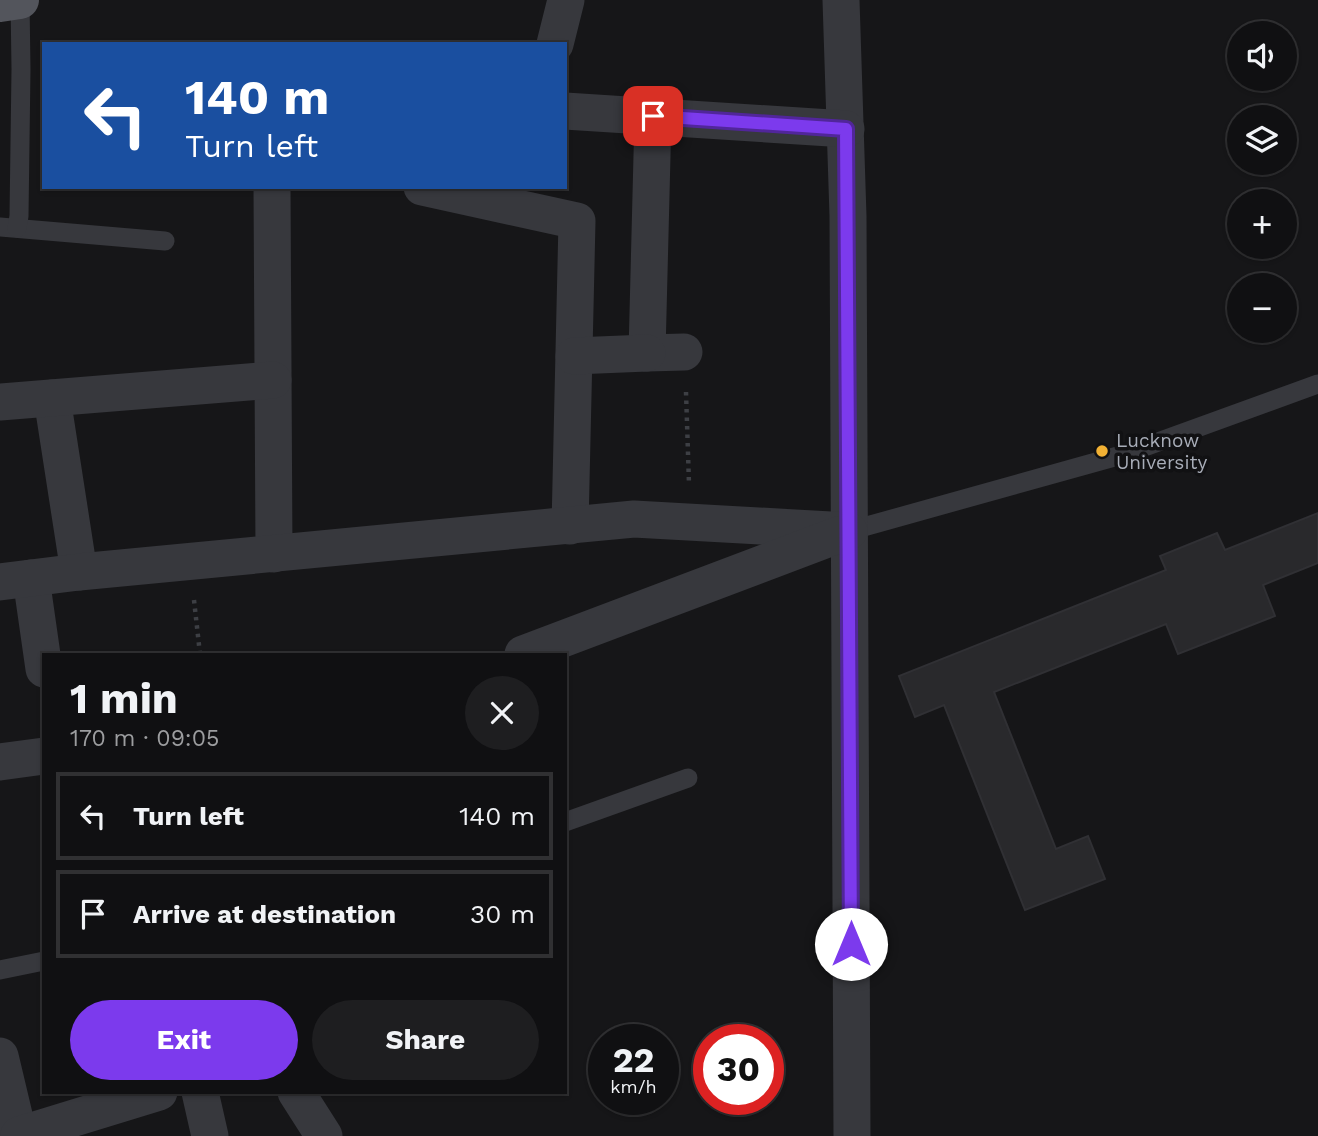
<!DOCTYPE html>
<meta charset="utf-8">
<style>
body{margin:0;font-family:"Work Sans",sans-serif;background:#1e1e20;color:#f1f3f6;height:100vh;display:flex;flex-direction:column;font-size:26px;white-space:nowrap}
*{box-sizing:border-box;margin:0}
p{font-size:23px;color:#9c9d9f}
.icon{flex:none;width:38px;height:38px;fill:none;stroke:currentColor;stroke-width:2;stroke-linecap:round;stroke-linejoin:round}
.map{position:relative;flex:1;overflow:hidden}
.details{position:absolute;left:42px;top:653px;width:525px;height:441px;display:flex;flex-direction:column;background:#101012;border-radius:0px;box-shadow:0 2px 5px #0004,0 0 0 2px #303032}
.details>*{flex:none}
.top-card{position:absolute;left:42px;top:42px;width:525px;height:147px;border-radius:0px;box-shadow:0 2px 5px #0004,0 0 0 2px #303032;background:#1a4fa0;color:#fff;overflow:hidden}
.controls{position:absolute;left:1227px;top:21px;display:grid;gap:14px}
.controls a{display:grid;place-items:center;width:70px;height:70px;border-radius:50%;background:#101012;box-shadow:0 2px 5px #0004,0 0 0 2px #303032;font-size:35px}
.speed{position:absolute;left:588px;top:1024px;display:flex;gap:14px;font-size:35px;font-weight:700;text-align:center}
.speed>*{display:grid;place-content:center;width:91px;height:91px;border-radius:50%;background:#101012;box-shadow:0 2px 5px #0004,0 0 0 2px #303032;line-height:1}
.speed small{font-size:18px;font-weight:400}
.speed .limit{border:10px solid #d22;background:#fff;color:#111}
.pin{position:absolute;display:grid;place-items:center;width:60px;height:60px;color:#fff;margin:-30px;border-radius:14px;box-shadow:0 4px 10px #0006}
.me{position:absolute;width:77px;margin:-38px;rotate:0deg;stroke-linejoin:round;filter:drop-shadow(0 0 5px #0008)}
.turn{display:flex;align-items:center;gap:24px;height:147px;padding:0 28px;font-size:32px}
.turn .icon{width:91px;height:91px;stroke-width:2.5}
.turn b{display:block;font-size:49px;line-height:60px}
.round{display:grid;place-items:center;flex:none;width:74px;height:74px;border-radius:37px;background:#1e1e20}
.head{display:flex;align-items:center;justify-content:space-between;height:119px;padding:0 28px}
h1{font-size:42px;font-weight:700;line-height:52px}
.button{display:flex;gap:14px;margin-top:auto;padding:14px 28px}
.button a{flex:1;height:80px;border-radius:42px;background:#7c3aed;color:#fff;font-size:28px;font-weight:700;line-height:80px;text-align:center}
.button a+a{background:#1e1e20;color:#f1f3f6}
ul{padding:0;list-style:none}
li{display:flex;align-items:center;gap:21px;height:88px;margin:0 14px 10px;padding:0 14px;border:4px solid #303032;border-radius:0px}
li div{flex:1}
li b{display:block;font-size:26px}
li em{font-style:normal}
.map>svg:first-child{display:block}
.building{fill:#29292c;stroke:#303034;stroke-width:2}
.lines{fill:none;stroke-linecap:round;stroke-linejoin:round}
.path{stroke:#3d3f44;stroke-width:4.5;stroke-dasharray:3.5 5;stroke-linecap:butt}
.service{stroke:#37383d;stroke-width:19}
.minor{stroke:#37383d;stroke-width:37}
.primary{stroke:#53555c;stroke-width:38}
.route-casing{stroke:#51269a;stroke-width:18}
.route{stroke:#7c3aed;stroke-width:12}
.poi-dot{fill:#f2b134;stroke:#111113;stroke-width:2.5}
.labels{text-anchor:middle;stroke-width:7;stroke-linejoin:round;paint-order:stroke}
.poi-label{font-size:19px;fill:#a8adb8;stroke:#111113;text-anchor:start}
</style>
<div class="map">
<svg width="1318" height="1136" viewBox="0 0 1318 1136">
<rect width="100%" height="100%" fill="#161618"/>
<!-- building -->
<path class="building" d="M 1318,513 L 1318,563 L 1263,585 L 1275,616 L 1178,654 L 1166,624 L 994,692 L 1056,849 L 1088,836 L 1105,879 L 1025,910 L 944,705 L 915,717 L 899,676 L 1166,570 L 1160,556 L 1217,533 L 1225,550 Z"/>
<g class="lines">
<!-- path -->
<g class="path">
<path d="M 686,392 L 689,484"/>
<path d="M 194,600 L 200,654"/>
</g>
<!-- service -->
<g class="service">
<path d="M 0,227 L 165,241"/>
<path d="M 17,228 L 19,216 L 21,69 L 20,0"/>
<path d="M 849,531 L 1125,454 L 1318,384"/>
<path d="M 565,822 L 688,778"/>
<path d="M 0,970 L 44,961"/>
</g>
<!-- minor -->
<g class="minor">
<path d="M 841,0 L 848,216 L 852,1136"/>
<path d="M 555,44 L 566,0"/>
<path d="M 565,111 L 846,129"/>
<path d="M 653,116 L 647,353 L 684,352"/>
<path d="M 272,187 L 274,554"/>
<path d="M 422,187 L 577,221 L 570,526"/>
<path d="M 574,356 L 647,353"/>
<path d="M 52,398 L 79,572"/>
<path d="M 0,402 L 273,380"/>
<path d="M 31,578 L 44,669"/>
<path d="M 0,582 L 79,572 L 634,519 L 849,531"/>
<path d="M 523,654 L 838,535"/>
<path d="M 0,762 L 44,756"/>
<path d="M 0,1056 L 19,1136"/>
<path d="M 200,1092 L 210,1136"/>
<path d="M 296,1092 L 324,1136"/>
<path d="M 19,1135 L 159,1092"/>
</g>
<!-- primary -->
<path class="primary" d="M 0,3 L 20,0"/>
</g>
<g class="lines">
<defs>
<path id="route" d="M 653,116 L 846,129 L 851,944"/>
</defs>
<!-- route casing -->
<use href="#route" class="route-casing"/>
<!-- route -->
<use href="#route" class="route"/>
</g>
<!-- markers -->
<circle class="poi-dot" cx="1102" cy="451" r="7"/>
<g class="labels">
<!-- poi labels -->
<g class="poi-label">
<text x="1116" y="447">Lucknow<tspan x="1116" dy="22">University</tspan></text>
</g>
</g>
</svg>
<div class="controls">
<a><svg class="icon" aria-label="sound" viewBox="0 0 24 24"><path d="M4 9h4l5-4v14l-5-4H4zM17 9q2 3 0 6"/></svg></a>
<a><svg class="icon" aria-label="layers" viewBox="0 0 24 24"><path d="M12 4l9 5-9 5-9-5zM3 14l9 5 9-5"/></svg></a>
<a>+</a>
<a>−</a>
</div>
<div class="speed"><div>22<small>km/h</small></div><div class="limit">30</div></div>
<div class="pin" style="left:653px;top:116px;background:#d93025"><svg class="icon" aria-label="arrive" viewBox="0 0 24 24"><path d="M6 21V4h12l-3 4 3 4H6"/></svg></div>
<svg class="me" style="left:851px;top:944px" viewBox="-20 -20 40 40"><circle r="19" fill="#fff"/><path d="M0-13L10 11 0 6-10 11z" fill="#7c3aed"/></svg>
<div class="top-card">
<div class="turn"><svg class="icon" aria-label="left" viewBox="0 0 24 24"><path d="M17 20v-9H6M10 6l-5 5 5 5"/></svg><div><b>140 m</b>Turn left</div></div>
</div>
<section class="details">
<div class="head"><div><h1>1 min</h1><p>170 m · 09:05</p></div><a class="round"><svg class="icon" aria-label="close" viewBox="0 0 24 24"><path d="M6 6l12 12M18 6L6 18"/></svg></a></div>
<ul>
<li><svg class="icon" aria-label="left" viewBox="0 0 24 24"><path d="M17 20v-9H6M10 6l-5 5 5 5"/></svg><div><b>Turn left</b></div><em>140 m</em></li>
<li><svg class="icon" aria-label="arrive" viewBox="0 0 24 24"><path d="M6 21V4h12l-3 4 3 4H6"/></svg><div><b>Arrive at destination</b></div><em>30 m</em></li>
</ul>
<div class="button"><a>Exit</a><a>Share</a></div>
</section>
</div>
